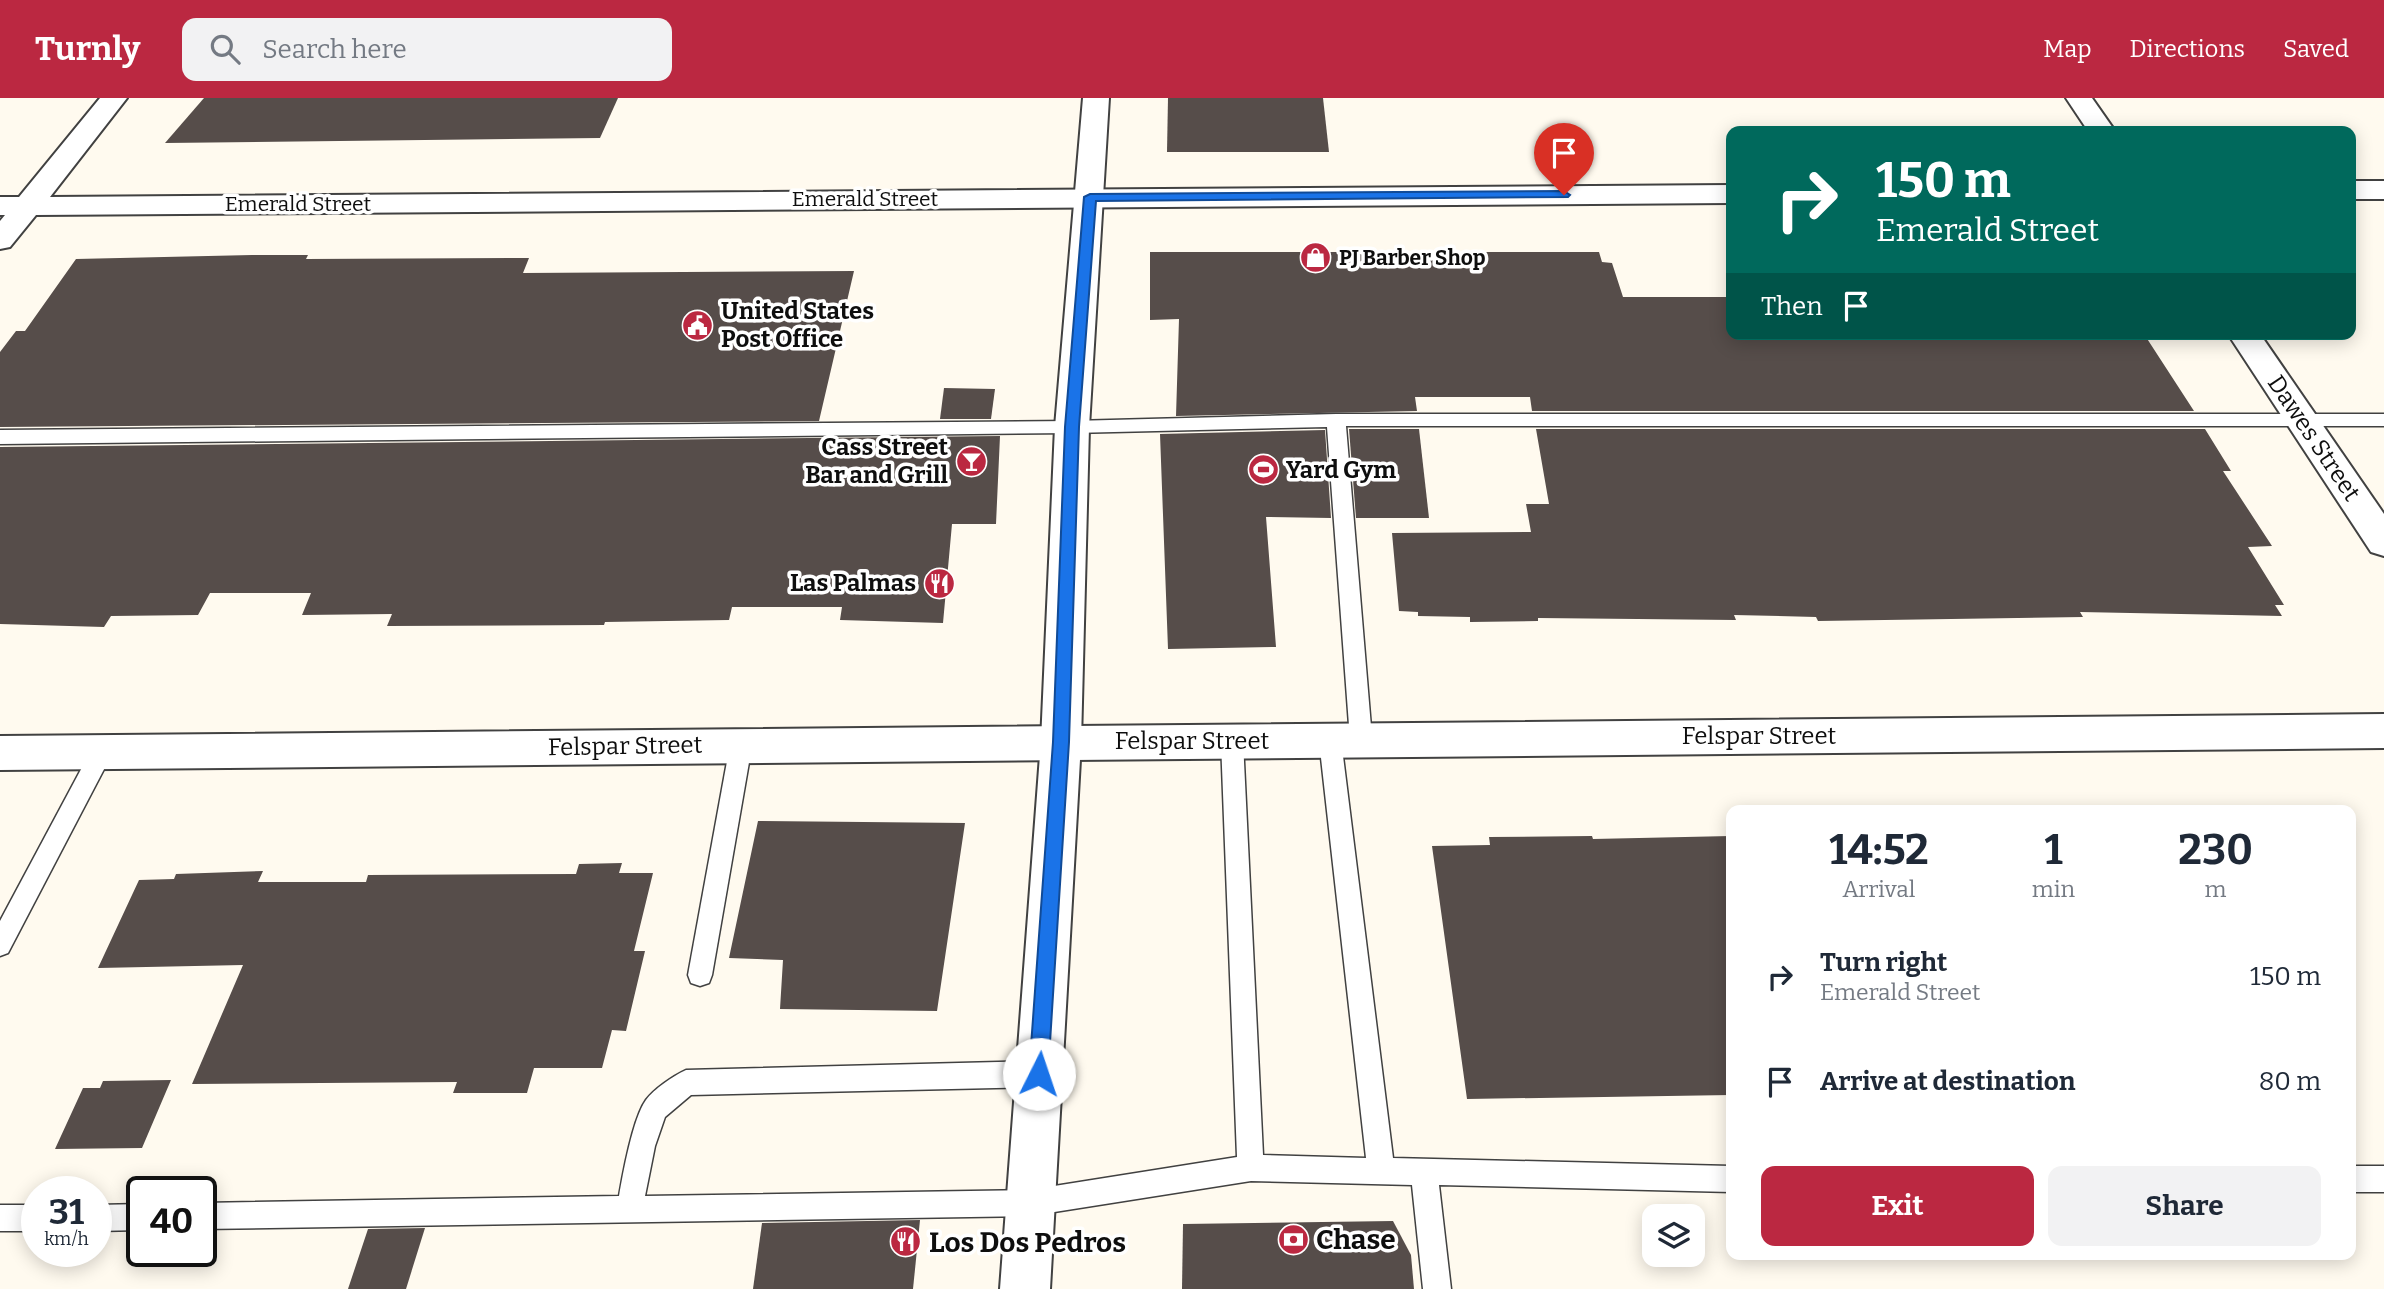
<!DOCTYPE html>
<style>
body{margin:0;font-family:Bitter,serif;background:#f2f2f3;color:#1f2937;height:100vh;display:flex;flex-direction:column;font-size:26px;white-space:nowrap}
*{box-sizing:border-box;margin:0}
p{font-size:23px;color:#747a83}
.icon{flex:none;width:38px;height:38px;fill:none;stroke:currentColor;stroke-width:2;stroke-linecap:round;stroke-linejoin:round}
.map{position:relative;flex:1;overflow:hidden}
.side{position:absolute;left:1726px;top:707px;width:630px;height:455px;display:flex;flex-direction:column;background:#fff;border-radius:14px;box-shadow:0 4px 18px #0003}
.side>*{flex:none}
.guide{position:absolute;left:1726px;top:28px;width:630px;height:214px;border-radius:14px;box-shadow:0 4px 18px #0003;background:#00695c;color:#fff;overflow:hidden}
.fabs{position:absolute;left:1642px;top:1106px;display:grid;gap:14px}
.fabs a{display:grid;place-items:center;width:63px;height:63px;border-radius:14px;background:#fff;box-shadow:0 4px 18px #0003;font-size:35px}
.speed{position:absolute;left:21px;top:1078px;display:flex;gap:14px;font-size:35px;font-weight:700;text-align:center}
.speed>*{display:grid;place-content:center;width:91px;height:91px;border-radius:50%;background:#fff;box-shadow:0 4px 18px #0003;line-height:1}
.speed small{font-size:18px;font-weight:400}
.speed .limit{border:4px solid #111;border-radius:10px;background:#fff;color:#111}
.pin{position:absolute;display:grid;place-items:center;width:60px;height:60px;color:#fff;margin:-72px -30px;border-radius:50% 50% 50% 0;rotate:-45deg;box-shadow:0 0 7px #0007}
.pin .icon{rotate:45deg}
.me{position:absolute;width:77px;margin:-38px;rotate:4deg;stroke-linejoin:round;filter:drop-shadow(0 0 5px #0008)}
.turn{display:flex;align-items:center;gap:24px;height:147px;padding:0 35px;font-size:32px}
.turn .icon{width:91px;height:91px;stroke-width:2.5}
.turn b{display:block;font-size:49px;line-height:60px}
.then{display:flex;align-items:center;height:66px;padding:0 35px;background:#0003;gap:14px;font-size:26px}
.eta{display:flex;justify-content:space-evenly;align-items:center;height:119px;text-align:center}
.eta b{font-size:42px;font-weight:700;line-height:49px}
.action{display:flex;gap:14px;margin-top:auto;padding:14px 35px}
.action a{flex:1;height:80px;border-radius:14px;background:#bb2841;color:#fff;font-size:28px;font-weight:700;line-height:80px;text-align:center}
.action a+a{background:#f2f2f3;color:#1f2937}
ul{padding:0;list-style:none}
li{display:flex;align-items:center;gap:21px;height:105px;padding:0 35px}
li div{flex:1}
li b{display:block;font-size:26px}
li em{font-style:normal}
header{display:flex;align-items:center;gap:42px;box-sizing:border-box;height:98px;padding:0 35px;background:#bb2841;color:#fff}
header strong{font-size:33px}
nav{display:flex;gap:38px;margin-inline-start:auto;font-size:24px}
.search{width:490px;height:63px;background:#f2f2f3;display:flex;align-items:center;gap:18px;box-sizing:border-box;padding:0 24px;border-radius:14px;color:#747a83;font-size:26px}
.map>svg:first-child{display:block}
.building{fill:#564d4a}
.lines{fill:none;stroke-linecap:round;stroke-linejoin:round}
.service-casing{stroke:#414141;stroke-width:3}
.minor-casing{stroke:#414141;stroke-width:4}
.tertiary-casing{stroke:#414141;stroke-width:4}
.service{fill:#fff;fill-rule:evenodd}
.minor{fill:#fff;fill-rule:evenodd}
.tertiary{fill:#fff;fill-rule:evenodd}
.route{fill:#1a73e8;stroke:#114b97;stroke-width:2}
.labels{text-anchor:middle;stroke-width:7;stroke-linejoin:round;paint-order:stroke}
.far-street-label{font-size:21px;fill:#0e0e0e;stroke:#fff}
.far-poi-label{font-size:21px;font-weight:bold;fill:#0e0e0e;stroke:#fff;text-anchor:start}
.poi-label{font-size:24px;font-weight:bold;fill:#0e0e0e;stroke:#fff;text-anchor:start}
.street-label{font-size:24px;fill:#0e0e0e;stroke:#fff}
.near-poi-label{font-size:28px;font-weight:bold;fill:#0e0e0e;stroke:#fff;text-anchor:start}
</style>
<header>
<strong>Turnly</strong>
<div class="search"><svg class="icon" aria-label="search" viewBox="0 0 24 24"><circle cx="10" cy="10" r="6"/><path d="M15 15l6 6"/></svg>Search here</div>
<nav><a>Map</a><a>Directions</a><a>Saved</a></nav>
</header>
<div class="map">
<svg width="2384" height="1191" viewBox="0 0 2384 1191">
<rect width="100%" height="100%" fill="#fffaef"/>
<!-- building -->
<g class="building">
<path d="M 204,0 L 618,0 L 600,40 L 165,45 Z"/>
<path d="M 1168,0 L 1323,0 L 1329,54 L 1167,54 Z"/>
<path d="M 1150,154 L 1599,154 L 1602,164 L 1612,165 L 1623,199 L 1731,199 L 1731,236 L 2144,236 L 2194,313 L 1532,313 L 1530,299 L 1415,299 L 1417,313 L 1176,318 L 1179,221 L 1150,222 Z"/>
<path d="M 252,157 L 308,157 L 306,161 L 529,160 L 523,175 L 854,173 L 819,323 L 0,329 L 0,254 L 16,233 L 25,233 L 76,161 Z"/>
<path d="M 944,290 L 995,291 L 991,321 L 940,321 Z"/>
<path d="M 1349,331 L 1419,331 L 1429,420 L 1356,420 Z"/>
<path d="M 1536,331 L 2205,331 L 2231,373 L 2223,373 L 2272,448 L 2248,449 L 2284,507 L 2275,507 L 2282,518 L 2080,514 L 2083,519 L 1818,523 L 1816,519 L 1734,517 L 1736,522 L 1538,520 L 1538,523 L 1470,524 L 1470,519 L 1418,518 L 1418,514 L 1399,513 L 1392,435 L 1531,434 L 1526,406 L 1549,406 Z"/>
<path d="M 1325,332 L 1331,420 L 1266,419 L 1276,549 L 1168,551 L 1160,336 Z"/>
<path d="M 1000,338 L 996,426 L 952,426 L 943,525 L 840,522 L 842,509 L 732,509 L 729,522 L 605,524 L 604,527 L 387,528 L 392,516 L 302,517 L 311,495 L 210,495 L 198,517 L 111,518 L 104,529 L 0,526 L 0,349 Z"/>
<path d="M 758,723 L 965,725 L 937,913 L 780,911 L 783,862 L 729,860 Z"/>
<path d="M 1592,738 L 1593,741 L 1731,738 L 1731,997 L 1467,1001 L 1432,748 L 1490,747 L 1489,739 Z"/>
<path d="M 622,765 L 619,775 L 653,775 L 634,853 L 645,853 L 626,933 L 612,932 L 602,970 L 534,970 L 527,995 L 453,995 L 457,984 L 192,986 L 243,867 L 98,870 L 139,782 L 174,781 L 176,776 L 263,773 L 258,784 L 366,784 L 368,777 L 576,776 L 579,766 Z"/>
<path d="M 171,982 L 142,1050 L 55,1051 L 83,990 L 100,990 L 103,983 Z"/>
<path d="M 920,1122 L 913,1191 L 753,1191 L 762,1125 Z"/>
<path d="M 1393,1123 L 1411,1157 L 1414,1191 L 1182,1191 L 1183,1126 Z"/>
<path d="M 425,1130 L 406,1191 L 348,1191 L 368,1131 Z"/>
</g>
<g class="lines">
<defs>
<g id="service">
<path d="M 1336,316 L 2384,316 L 2384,328 L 1346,328 L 1372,641 L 1369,647 L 1361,650 L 1353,647 L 1350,641 L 1327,329 L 1072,335 L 0,346 L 0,332 L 1072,323 Z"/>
<path d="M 1330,633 L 1338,636 L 1341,642 L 1393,1060 L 1731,1068 L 1731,1094 L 1439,1087 L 1451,1191 L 1423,1191 L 1412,1087 L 1251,1083 L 1029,1118 L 201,1131 L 201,1105 L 619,1098 C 623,1075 633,1020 646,1002 C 654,991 673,978 686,972 L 1039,963 L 1048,967 L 1052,976 L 1048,985 L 1039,989 L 691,997 L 665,1019 L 655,1048 L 645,1098 L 1029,1092 L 1237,1059 L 1221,643 L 1224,637 L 1232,634 L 1240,637 L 1243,643 L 1263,1057 L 1366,1060 L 1319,642 L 1322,636 Z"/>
<path d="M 741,638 L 749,641 L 752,647 L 712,877 L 709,885 L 700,888 L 691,885 L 688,877 L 730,647 L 733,641 Z"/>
<path d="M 102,645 L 110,647 L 113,654 L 8,855 L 0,858 L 0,823 L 94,647 Z"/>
<rect x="2350" y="1068" width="34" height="26"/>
<path d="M 142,1106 L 142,1132 L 96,1133 L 96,1107 Z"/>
<rect x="0" y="1107" width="37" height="26"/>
</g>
<g id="minor">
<path d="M 100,0 L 127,0 L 50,99 L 1731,87 L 1731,105 L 36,117 L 10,149 L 0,151 L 0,123 L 5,117 L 0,117 L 0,99 L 19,99 Z"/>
<path d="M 2066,0 L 2092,0 L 2115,33 L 2088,33 Z"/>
<rect x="2350" y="83" width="34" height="18"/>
<path d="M 2228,236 L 2260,236 L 2384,416 L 2384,458 L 2371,454 Z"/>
<path d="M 2384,616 L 2384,650 L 0,672 L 0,638 Z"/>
</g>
<path id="tertiary" d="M 1083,0 L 1109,0 L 1089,329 L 1081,644 L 1050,1191 L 1000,1191 L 1041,644 L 1055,329 Z"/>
</defs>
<!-- service casing -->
<use href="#service" class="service-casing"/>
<!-- minor casing -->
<use href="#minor" class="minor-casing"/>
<!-- tertiary casing -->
<use href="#tertiary" class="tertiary-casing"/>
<!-- service -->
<use href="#service" class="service"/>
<!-- minor -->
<use href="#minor" class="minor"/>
<!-- tertiary -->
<use href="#tertiary" class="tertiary"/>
</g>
<!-- route -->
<path class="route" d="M 1564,93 L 1570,97 L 1568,99 L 1096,103 L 1079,329 L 1069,644 L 1048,976 L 1046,982 L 1039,985 L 1032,982 L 1029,976 L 1053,644 L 1065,329 L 1084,99 L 1090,96 Z"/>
<!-- icons -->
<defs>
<symbol id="shop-disc" viewBox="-11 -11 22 22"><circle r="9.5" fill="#bb2841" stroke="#fff"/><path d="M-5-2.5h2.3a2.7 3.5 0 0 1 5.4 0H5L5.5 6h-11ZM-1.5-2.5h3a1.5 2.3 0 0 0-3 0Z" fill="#fff"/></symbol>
<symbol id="civic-disc" viewBox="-11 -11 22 22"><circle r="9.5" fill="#bb2841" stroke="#fff"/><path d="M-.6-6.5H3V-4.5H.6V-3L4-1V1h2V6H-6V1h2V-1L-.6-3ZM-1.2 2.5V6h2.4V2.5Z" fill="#fff"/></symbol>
<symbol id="bar-disc" viewBox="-11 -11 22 22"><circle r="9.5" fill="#bb2841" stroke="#fff"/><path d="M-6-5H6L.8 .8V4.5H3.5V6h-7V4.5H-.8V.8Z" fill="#fff"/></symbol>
<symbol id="stadium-disc" viewBox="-11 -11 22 22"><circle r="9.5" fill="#bb2841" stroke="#fff"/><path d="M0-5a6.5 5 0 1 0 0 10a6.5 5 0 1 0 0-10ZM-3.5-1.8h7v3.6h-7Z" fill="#fff"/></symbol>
<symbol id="restaurant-disc" viewBox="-11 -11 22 22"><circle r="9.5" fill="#bb2841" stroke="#fff"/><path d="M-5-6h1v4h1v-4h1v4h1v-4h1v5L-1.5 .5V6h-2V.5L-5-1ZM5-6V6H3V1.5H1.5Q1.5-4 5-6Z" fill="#fff"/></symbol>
<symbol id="bank-disc" viewBox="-11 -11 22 22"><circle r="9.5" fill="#bb2841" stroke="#fff"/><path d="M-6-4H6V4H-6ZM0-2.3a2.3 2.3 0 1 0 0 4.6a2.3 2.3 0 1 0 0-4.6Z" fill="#fff"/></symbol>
</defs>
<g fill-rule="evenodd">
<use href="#shop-disc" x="1298" y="142" width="35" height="35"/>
<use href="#civic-disc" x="680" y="210" width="35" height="35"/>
<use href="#bar-disc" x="954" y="346" width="35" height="35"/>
<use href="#stadium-disc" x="1246" y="354" width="35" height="35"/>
<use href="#restaurant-disc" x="922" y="468" width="35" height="35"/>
<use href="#bank-disc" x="1276" y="1124" width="35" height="35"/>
<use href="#restaurant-disc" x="888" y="1126" width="35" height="35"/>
</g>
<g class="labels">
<!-- far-street labels -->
<g class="far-street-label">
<text x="865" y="108">Emerald Street</text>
<text x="298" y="113">Emerald Street</text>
</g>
<!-- far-poi labels -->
<g class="far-poi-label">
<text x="1339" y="167">PJ Barber Shop</text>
</g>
<!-- poi labels -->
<g class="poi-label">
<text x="721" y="221">United States<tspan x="721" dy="28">Post Office</tspan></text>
<text x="948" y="357" text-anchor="end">Cass Street<tspan x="948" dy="28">Bar and Grill</tspan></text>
<text x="1286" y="380">Yard Gym</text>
<text x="916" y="493" text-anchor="end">Las Palmas</text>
</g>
<!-- street labels -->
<g class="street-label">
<text transform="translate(2314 340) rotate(56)" y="8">Dawes Street</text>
<text x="1759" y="646">Felspar Street</text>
<text x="1192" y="651">Felspar Street</text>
<text transform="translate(625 648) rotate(-1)" y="8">Felspar Street</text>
</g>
<!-- near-poi labels -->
<g class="near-poi-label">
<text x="1316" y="1151">Chase</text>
<text x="929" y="1154">Los Dos Pedros</text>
</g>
</g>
</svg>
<div class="fabs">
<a><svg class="icon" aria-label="layers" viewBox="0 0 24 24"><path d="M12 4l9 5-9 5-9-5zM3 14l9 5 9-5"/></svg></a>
</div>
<div class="speed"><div>31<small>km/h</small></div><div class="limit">40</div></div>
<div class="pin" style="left:1564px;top:97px;background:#d93025"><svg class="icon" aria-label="arrive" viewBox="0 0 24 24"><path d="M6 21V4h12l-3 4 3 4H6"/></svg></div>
<svg class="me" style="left:1039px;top:976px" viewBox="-20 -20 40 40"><circle r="19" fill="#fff"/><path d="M0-13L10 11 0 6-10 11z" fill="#1a73e8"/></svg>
<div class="guide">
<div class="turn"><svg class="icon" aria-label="right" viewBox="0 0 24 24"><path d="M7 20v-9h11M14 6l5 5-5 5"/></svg><div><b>150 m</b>Emerald Street</div></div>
<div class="then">Then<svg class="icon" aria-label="arrive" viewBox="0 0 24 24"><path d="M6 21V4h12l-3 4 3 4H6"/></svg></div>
</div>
<section class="side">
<div class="eta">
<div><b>14:52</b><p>Arrival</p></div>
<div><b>1</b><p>min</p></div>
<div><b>230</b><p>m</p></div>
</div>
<ul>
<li><svg class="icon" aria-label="right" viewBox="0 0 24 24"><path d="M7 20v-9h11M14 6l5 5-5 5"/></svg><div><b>Turn right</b><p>Emerald Street</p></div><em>150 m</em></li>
<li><svg class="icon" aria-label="arrive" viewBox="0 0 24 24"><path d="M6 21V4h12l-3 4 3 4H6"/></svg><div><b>Arrive at destination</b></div><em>80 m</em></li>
</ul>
<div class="action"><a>Exit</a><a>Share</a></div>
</section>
</div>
